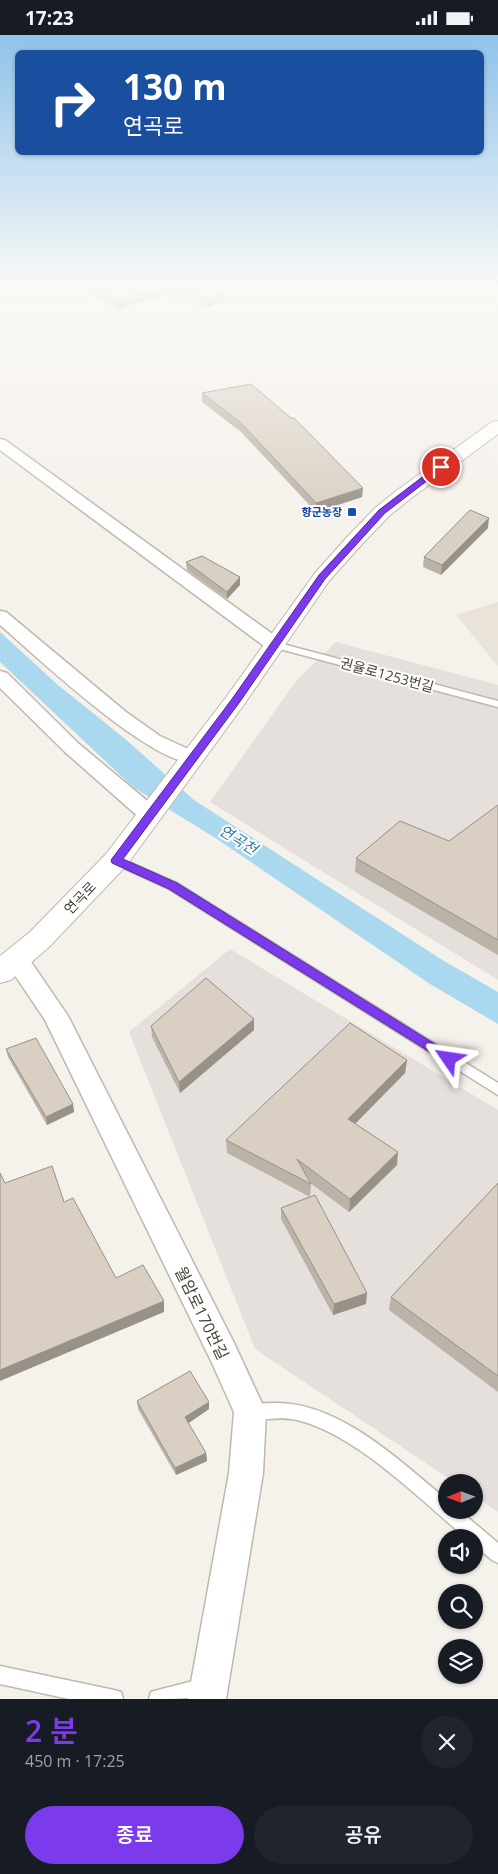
<!DOCTYPE html>
<html lang="ko">
<meta charset="utf-8">
<style>
body{margin:0;font-family:"Open Sans","Noto Sans KR",sans-serif;background:#20242c;color:#f1f3f6;height:100vh;display:flex;flex-direction:column;font-size:19px;white-space:nowrap}
*{box-sizing:border-box;margin:0}
p{font-size:16px;color:#9ea1a6}
.icon{flex:none;width:28px;height:28px;fill:none;stroke:currentColor;stroke-width:2;stroke-linecap:round;stroke-linejoin:round}
.map{position:relative;height:1664px;overflow:hidden}
.side{display:flex;flex-direction:column;background:#171b24;flex:1}
.side>*{flex:none}
.hud{position:absolute;left:15px;top:15px;width:469px;height:105px;border-radius:8px;box-shadow:0 1px 4px #0004;background:#1a4fa0;color:#fff;overflow:hidden}
.needle{width:32px;rotate:269deg}
.tools{position:absolute;left:438px;top:1439px;display:grid;gap:10px}
.tools a{display:grid;place-items:center;width:45px;height:45px;border-radius:50%;background:#171b24;box-shadow:0 1px 4px #0004;font-size:25px}
.pin{position:absolute;display:grid;place-items:center;width:42px;height:42px;color:#fff;margin:-21px;border:2px solid #fff;border-radius:50%;box-shadow:0 1px 5px #0007}
.me{position:absolute;width:55px;margin:-28px;rotate:302deg;stroke-linejoin:round;filter:drop-shadow(0 0 4px #0008)}
.turn{display:flex;align-items:center;gap:18px;height:105px;padding:0 25px;font-size:22px}
.turn .icon{width:65px;height:65px;stroke-width:2.5}
.turn b{display:block;font-size:35px;line-height:42px}
.round{display:grid;place-items:center;flex:none;width:52px;height:52px;border-radius:26px;background:#20242c}
.headline{display:flex;align-items:center;justify-content:space-between;height:85px;padding:0 25px}
h1{font-size:30px;font-weight:600;line-height:38px;color:#7c3aed}
.primary-button{display:flex;gap:10px;margin-top:auto;padding:10px 25px}
.primary-button a{flex:1;height:58px;border-radius:30px;background:#7c3aed;color:#fff;font-size:20px;font-weight:600;line-height:58px;text-align:center}
.primary-button a+a{background:#20242c;color:#f1f3f6}
.status{display:flex;justify-content:space-between;align-items:center;height:35px;padding:0 25px;background:#171b24;direction:ltr}
.status svg{height:14px;fill:currentColor}
.map>svg:first-child{display:block}
.residential{fill:#e9e3d9}
.industrial{fill:#e5e0dc}
.water{fill:#aad8ef}
.lines{fill:none;stroke-linecap:round;stroke-linejoin:round}
.service-casing{stroke:#c0b8ad;stroke-width:3}
.minor-casing{stroke:#c0b8ad;stroke-width:3}
.tertiary-casing{stroke:#c0b8ad;stroke-width:2}
.service{fill:#fff;fill-rule:evenodd}
.minor{fill:#fff;fill-rule:evenodd}
.tertiary{fill:#fff;fill-rule:evenodd}
.wall{fill:#bbb2a8}
.shaded-wall{fill:#989188}
.building{fill:#d9cfc3;stroke:#989188}
.route{fill:#7c3aed;stroke:#51269a}
.transit-dot{fill:#1a4fb4;stroke:#fff;stroke-width:2}
.labels{text-anchor:middle;stroke-width:4;stroke-linejoin:round;paint-order:stroke}
.far-transit-label{font-size:11px;font-weight:bold;fill:#164399;stroke:#fff;text-anchor:end}
.street-label{font-size:14px;fill:#494239;stroke:#fff}
.water-label{font-size:15px;font-style:italic;fill:#307ba4;stroke:#fff}
.near-street-label{font-size:16px;fill:#494239;stroke:#fff}
</style>
<div class="status"><b>17:23</b><svg viewBox="0 0 49 12"><path d="M0 12V9h3v3zM5 12V6h3v6zM10 12V3h3v9zM15 12V0h3v12zM26 1h20v11H26zM47 4h2v5h-2z"/></svg></div>
<div class="map">
<svg width="498" height="1664" viewBox="0 0 498 1664">
<rect width="100%" height="100%" fill="#f5f1eb"/>
<!-- residential -->
<path class="residential" d="M 498,567 L 498,631 L 456,580 Z"/>
<!-- industrial -->
<g class="industrial">
<path d="M 336,607 L 498,650 L 498,945 L 210,767 L 296,646 Z"/>
<path d="M 230,914 L 498,1075 L 498,1477 L 474,1461 L 474,1448 L 454,1447 L 255,1314 L 129,997 Z"/>
</g>
<!-- water -->
<path class="water" d="M 0,597 L 58,650 L 124,703 L 194,765 L 444,926 L 498,957 L 498,989 L 430,949 L 217,804 L 133,752 L 0,627 Z"/>
<g class="lines">
<defs>
<g id="service">
<path d="M 275,607 L 498,666 L 498,672 L 272,612 L 270,610 Z"/>
<path d="M 116,821 L 177,848 L 498,1048 L 498,1060 L 169,854 L 112,828 L 110,825 L 112,822 Z"/>
<path d="M 274,1368 C 338,1366 400,1426 446,1464 L 446,1475 L 459,1475 L 498,1508 L 498,1528 L 492,1525 L 474,1510 L 474,1502 L 465,1502 C 419,1464 356,1399 297,1385 C 282,1381 266,1385 251,1385 L 245,1383 L 243,1377 L 245,1371 L 251,1369 Z"/>
<path d="M 0,1631 L 114,1655 L 121,1657 L 123,1664 L 69,1664 L 0,1649 Z"/>
<path d="M 205,1643 L 212,1645 L 214,1652 L 212,1659 C 192,1664 170,1664 149,1664 L 151,1657 L 158,1655 Z"/>
</g>
<g id="minor">
<path d="M 0,404 L 5,405 L 282,606 L 284,610 L 282,614 L 275,616 L 268,614 L 0,415 Z"/>
<path d="M 0,576 L 6,577 L 126,677 L 160,701 L 199,719 L 202,723 L 199,727 C 159,738 34,619 0,590 Z"/>
<path d="M 0,636 L 7,638 L 79,709 L 157,774 L 160,779 L 157,784 L 149,786 L 141,784 L 65,717 L 0,653 Z"/>
<path d="M 16,915 L 25,918 L 68,981 L 234,1308 L 266,1377 L 263,1438 L 226,1664 L 188,1664 L 229,1438 L 234,1377 L 212,1328 L 45,985 L 4,924 L 7,918 Z"/>
</g>
<path id="tertiary" d="M 498,386 L 498,399 L 410,464 L 389,481 L 363,508 L 329,546 L 243,671 L 126,831 L 50,911 L 11,945 L 0,948 L 0,921 L 30,897 L 106,819 L 227,661 L 315,538 L 349,500 L 375,473 L 396,456 L 492,387 Z"/>
</defs>
<!-- service casing -->
<use href="#service" class="service-casing"/>
<!-- minor casing -->
<use href="#minor" class="minor-casing"/>
<!-- tertiary casing -->
<use href="#tertiary" class="tertiary-casing"/>
<!-- service -->
<use href="#service" class="service"/>
<!-- minor -->
<use href="#minor" class="minor"/>
<!-- tertiary -->
<use href="#tertiary" class="tertiary"/>
</g>
<!-- wall -->
<g class="wall">
<path d="M 84,253 L 220,253 L 226,256 L 226,264 L 208,273 L 175,258 L 116,274 L 85,257 Z"/>
<path d="M 202,358 L 362,462 L 316,477 L 241,397 L 202,367 Z"/>
<path d="M 488,493 L 441,540 L 423,532 L 424,522 Z"/>
<path d="M 186,527 L 240,542 L 240,550 L 227,564 L 187,535 Z"/>
<path d="M 498,770 L 498,920 L 355,837 L 356,823 L 449,806 Z"/>
<path d="M 151,991 L 254,995 L 180,1058 L 152,1002 Z"/>
<path d="M 6,1014 L 73,1069 L 74,1077 L 47,1090 L 8,1022 Z"/>
<path d="M 407,1025 L 405,1038 L 355,1089 L 397,1130 L 349,1177 L 309,1147 L 311,1149 L 310,1162 L 366,1269 L 333,1280 L 281,1184 L 281,1173 L 310,1162 L 227,1118 L 226,1105 Z"/>
<path d="M 498,1148 L 498,1357 L 389,1275 L 391,1262 Z"/>
<path d="M 137,1366 L 209,1374 L 188,1388 L 206,1418 L 207,1426 L 176,1440 L 138,1374 Z"/>
</g>
<!-- shaded-wall -->
<g class="shaded-wall">
<path d="M 164,253 L 175,253 L 175,258 L 116,274 L 116,266 Z"/>
<path d="M 226,256 L 226,264 L 208,273 L 208,265 Z"/>
<path d="M 363,453 L 362,462 L 316,477 L 316,468 Z"/>
<path d="M 489,483 L 488,493 L 441,540 L 442,530 Z"/>
<path d="M 240,542 L 240,550 L 227,564 L 227,557 Z"/>
<path d="M 254,984 L 254,995 L 180,1058 L 179,1047 Z"/>
<path d="M 407,1025 L 405,1038 L 347,1097 L 348,1084 Z"/>
<path d="M 73,1069 L 74,1077 L 47,1090 L 46,1082 Z"/>
<path d="M 398,1117 L 397,1130 L 349,1177 L 350,1164 Z"/>
<path d="M 367,1258 L 366,1269 L 333,1280 L 334,1269 Z"/>
<path d="M 164,1266 L 164,1277 L 0,1346 L 0,1335 Z"/>
<path d="M 209,1367 L 209,1374 L 186,1390 L 185,1382 Z"/>
<path d="M 206,1418 L 207,1426 L 176,1440 L 175,1433 Z"/>
</g>
<!-- building -->
<g class="building">
<path d="M 92,253 L 164,253 L 116,266 Z"/>
<path d="M 181,253 L 220,253 L 226,256 L 208,265 Z"/>
<path d="M 251,349 L 291,383 L 294,383 L 363,453 L 316,468 L 241,388 L 202,358 Z"/>
<path d="M 470,475 L 489,483 L 442,530 L 424,522 Z"/>
<path d="M 202,521 L 240,542 L 227,557 L 186,527 Z"/>
<path d="M 498,770 L 498,905 L 356,823 L 400,786 L 449,806 Z"/>
<path d="M 206,943 L 254,984 L 179,1047 L 151,991 Z"/>
<path d="M 350,988 L 407,1025 L 348,1084 L 398,1117 L 350,1164 L 297,1124 L 311,1149 L 226,1105 Z"/>
<path d="M 36,1003 L 73,1069 L 46,1082 L 6,1014 Z"/>
<path d="M 52,1131 L 64,1167 L 73,1163 L 116,1243 L 143,1230 L 164,1266 L 0,1335 L 0,1138 L 5,1148 Z"/>
<path d="M 498,1148 L 498,1341 L 391,1262 Z"/>
<path d="M 315,1160 L 367,1258 L 334,1269 L 281,1173 Z"/>
<path d="M 190,1336 L 209,1367 L 185,1382 L 206,1418 L 175,1433 L 137,1366 Z"/>
</g>
<!-- sky -->
<linearGradient id="sky" x2="0" y2="1"><stop stop-color="#8fc2eb"/><stop offset="0.52" stop-color="#faf9f6"/><stop offset="1" stop-color="#faf9f6" stop-opacity="0"/></linearGradient>
<rect width="498" height="486" fill="url(#sky)"/>
<!-- route -->
<path class="route" d="M 438,430 L 445,432 L 385,478 L 325,544 L 239,668 L 123,824 L 177,848 L 454,1021 L 456,1024 L 454,1028 L 449,1029 L 169,854 L 112,828 L 111,825 L 232,664 L 319,540 L 379,475 Z"/>
<!-- markers -->
<rect class="transit-dot" x="347" y="472" width="10" height="10" rx="2.5"/>
<g class="labels">
<!-- far-transit labels -->
<g class="far-transit-label">
<text x="342" y="481">향군농장</text>
</g>
<!-- street labels -->
<g class="street-label">
<text transform="translate(387 640) rotate(15)" y="5">권율로1253번길</text>
<text transform="translate(80 863) rotate(-46)" y="5">연곡로</text>
</g>
<!-- water labels -->
<g class="water-label">
<text transform="translate(238 805) rotate(32)" y="5">연곡천</text>
</g>
<!-- near-street labels -->
<g class="near-street-label">
<text transform="translate(202 1278) rotate(64)" y="6">월암로170번길</text>
</g>
</g>
</svg>
<div class="tools">
<a><svg class="needle" viewBox="-14 -14 28 28"><path d="M0-13l5 13h-10z" fill="#e53935"/><path d="M0 13l5-13h-10z" fill="#9ea1a6"/></svg></a>
<a><svg class="icon" aria-label="sound" viewBox="0 0 24 24"><path d="M4 9h4l5-4v14l-5-4H4zM17 9q2 3 0 6"/></svg></a>
<a><svg class="icon" aria-label="search" viewBox="0 0 24 24"><circle cx="10" cy="10" r="6"/><path d="M15 15l6 6"/></svg></a>
<a><svg class="icon" aria-label="layers" viewBox="0 0 24 24"><path d="M12 4l9 5-9 5-9-5zM3 14l9 5 9-5"/></svg></a>
</div>
<div class="pin" style="left:441px;top:432px;background:#d93025"><svg class="icon" aria-label="arrive" viewBox="0 0 24 24"><path d="M6 21V4h12l-3 4 3 4H6"/></svg></div>
<svg class="me" style="left:449px;top:1024px" viewBox="-20 -20 40 40"><path d="M0-17L14 15 0 8-14 15z" fill="#7c3aed" stroke="#fff" stroke-width="4"/></svg>
<div class="hud">
<div class="turn"><svg class="icon" aria-label="right" viewBox="0 0 24 24"><path d="M7 20v-9h11M14 6l5 5-5 5"/></svg><div><b>130 m</b>연곡로</div></div>
</div>
</div>
<section class="side">
<div class="headline"><div><h1>2 분</h1><p>450 m · 17:25</p></div><a class="round"><svg class="icon" aria-label="close" viewBox="0 0 24 24"><path d="M6 6l12 12M18 6L6 18"/></svg></a></div>
<div class="primary-button"><a>종료</a><a>공유</a></div>
</section>
